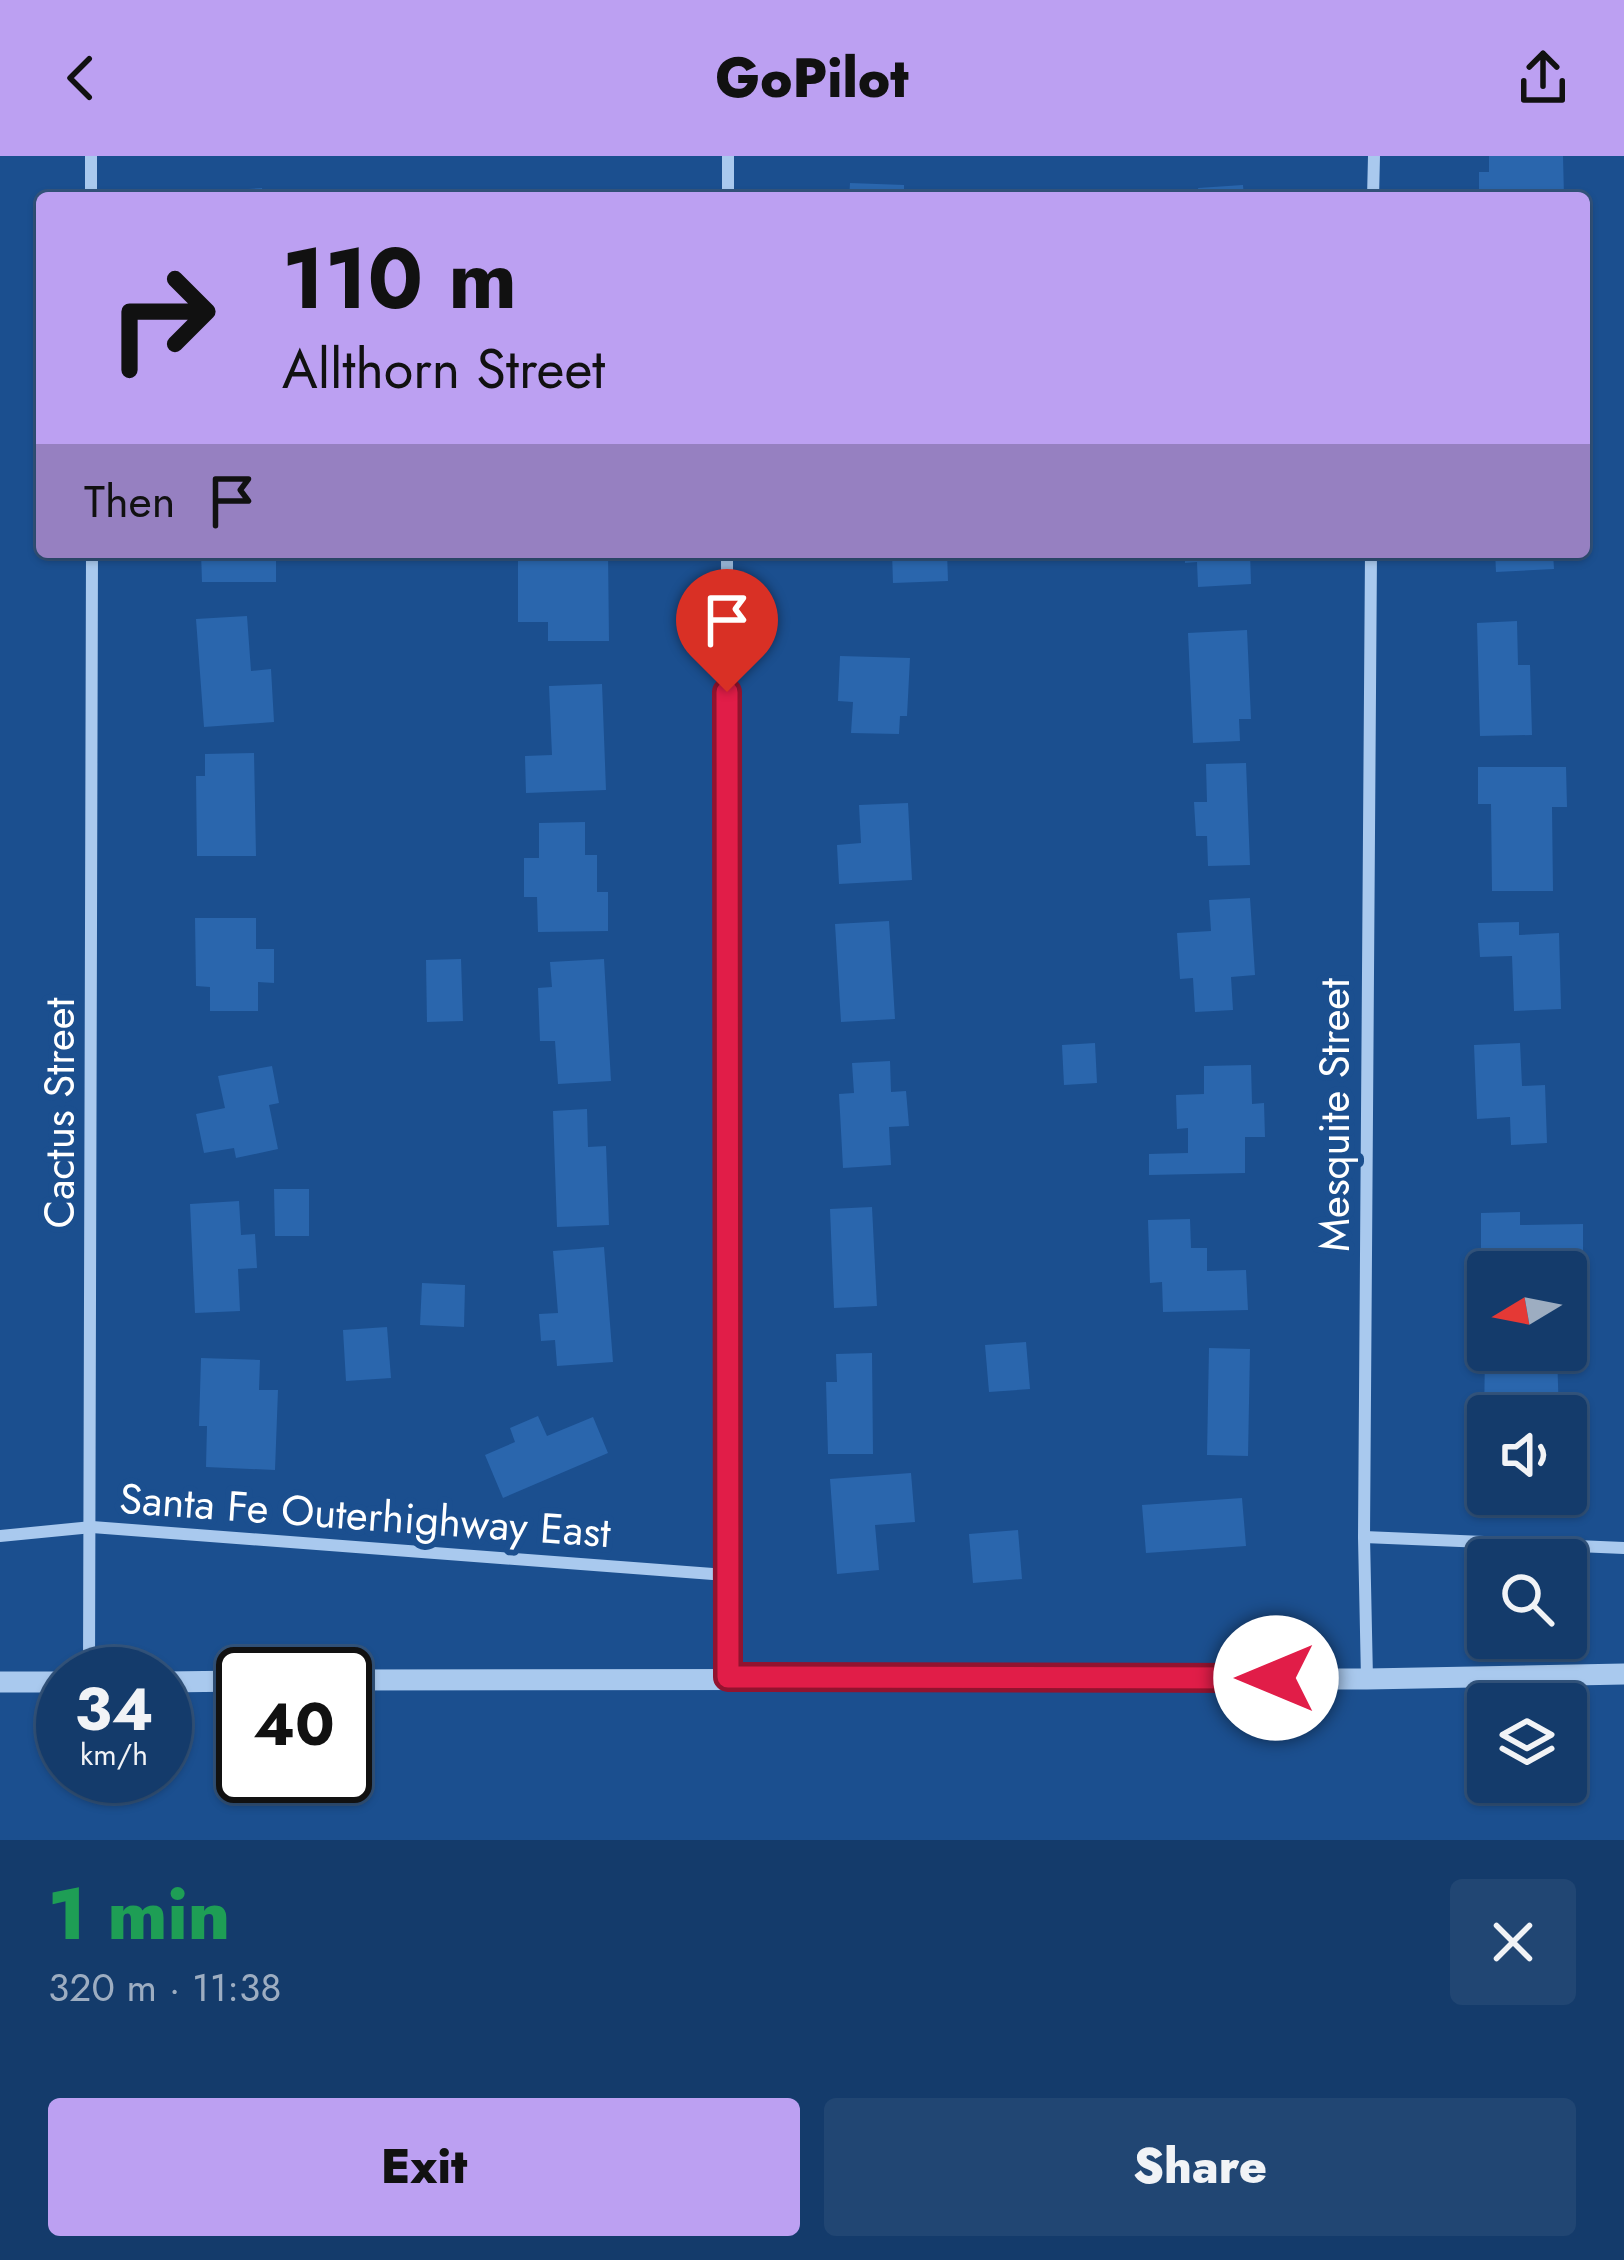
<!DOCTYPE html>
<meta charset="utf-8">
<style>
body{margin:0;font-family:Jost,sans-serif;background:#214673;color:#f1f3f6;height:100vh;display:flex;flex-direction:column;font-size:45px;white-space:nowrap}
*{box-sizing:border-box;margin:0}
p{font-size:39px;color:#9dadc1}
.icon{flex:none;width:66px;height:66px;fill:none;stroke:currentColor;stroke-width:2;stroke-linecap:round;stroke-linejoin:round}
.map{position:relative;height:1684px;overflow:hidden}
.panel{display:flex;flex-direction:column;background:#143b6b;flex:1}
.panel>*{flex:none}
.hud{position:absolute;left:36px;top:36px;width:1554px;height:366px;border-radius:12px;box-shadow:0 3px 9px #0004,0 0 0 3px #33557e;background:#bca0f2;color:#111;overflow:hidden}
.needle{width:78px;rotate:260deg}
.buttons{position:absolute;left:1467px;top:1095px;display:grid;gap:24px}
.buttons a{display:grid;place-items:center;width:120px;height:120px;border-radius:12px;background:#143b6b;box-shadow:0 3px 9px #0004,0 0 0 3px #33557e;font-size:60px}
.speed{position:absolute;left:36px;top:1491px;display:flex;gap:24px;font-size:60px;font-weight:700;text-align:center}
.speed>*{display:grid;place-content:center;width:156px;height:156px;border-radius:50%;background:#143b6b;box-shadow:0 3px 9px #0004,0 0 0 3px #33557e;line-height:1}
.speed small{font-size:30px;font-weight:400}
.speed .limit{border:6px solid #111;border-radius:18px;background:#fff;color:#111}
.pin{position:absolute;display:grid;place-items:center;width:102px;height:102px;color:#fff;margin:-123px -51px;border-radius:50% 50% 50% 0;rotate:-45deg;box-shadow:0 0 12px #0007}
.pin .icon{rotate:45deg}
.me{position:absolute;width:132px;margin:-66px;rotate:270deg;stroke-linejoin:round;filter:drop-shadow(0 0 9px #0008)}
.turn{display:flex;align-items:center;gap:42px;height:252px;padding:0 48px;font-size:54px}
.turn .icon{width:156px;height:156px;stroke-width:2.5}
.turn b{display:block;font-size:84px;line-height:102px}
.then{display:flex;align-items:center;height:114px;padding:0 48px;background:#0003;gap:24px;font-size:45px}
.round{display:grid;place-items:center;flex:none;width:126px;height:126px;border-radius:12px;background:#214673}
.summary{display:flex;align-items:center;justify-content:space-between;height:204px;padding:0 48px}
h1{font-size:72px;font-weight:800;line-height:90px;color:#1e9e55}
.button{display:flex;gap:24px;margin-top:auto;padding:24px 48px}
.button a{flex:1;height:138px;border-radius:12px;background:#bca0f2;color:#111;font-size:48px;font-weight:800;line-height:138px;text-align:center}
.button a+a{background:#214673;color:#f1f3f6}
header{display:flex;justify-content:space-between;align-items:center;height:156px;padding:0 48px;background:#bca0f2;color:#111;font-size:54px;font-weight:800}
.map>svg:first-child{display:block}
.building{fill:#2a66ad}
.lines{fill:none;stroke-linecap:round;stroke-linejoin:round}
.minor{stroke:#a9c9ee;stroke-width:12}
.tertiary{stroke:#a9c9ee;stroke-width:21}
.route-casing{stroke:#92132f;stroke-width:30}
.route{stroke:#e11d48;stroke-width:21}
.labels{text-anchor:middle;stroke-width:12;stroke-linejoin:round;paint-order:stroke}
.street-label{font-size:42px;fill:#fff;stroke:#1b4f8f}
</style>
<header><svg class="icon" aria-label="back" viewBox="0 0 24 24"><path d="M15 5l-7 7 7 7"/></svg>GoPilot<svg class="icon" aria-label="share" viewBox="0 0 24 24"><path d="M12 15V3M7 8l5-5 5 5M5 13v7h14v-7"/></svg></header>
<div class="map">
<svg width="1624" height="1684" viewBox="0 0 1624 1684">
<rect width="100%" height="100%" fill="#1b4f8f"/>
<!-- building -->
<g class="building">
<path d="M 1489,0 L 1563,0 L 1564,41 L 1479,42 L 1479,16 L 1489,16 Z"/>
<path d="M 850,27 L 904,29 L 904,42 L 849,42 Z"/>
<path d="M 1243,29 L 1244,42 L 1199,42 L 1198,32 Z"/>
<path d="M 262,32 L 263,42 L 200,42 L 200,36 Z"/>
<path d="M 596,33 L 597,42 L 551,42 L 551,36 Z"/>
<path d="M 201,396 L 276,396 L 276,426 L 202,426 Z"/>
<path d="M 548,396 L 608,396 L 609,485 L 548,485 L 548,466 L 518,466 L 518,403 L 548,403 Z"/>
<path d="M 892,396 L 947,396 L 948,425 L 893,427 Z"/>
<path d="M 1185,396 L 1250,396 L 1251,428 L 1198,431 L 1197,406 L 1185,407 Z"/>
<path d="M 1495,396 L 1553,396 L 1554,413 L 1496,416 Z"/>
<path d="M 247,460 L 251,515 L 271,513 L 274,566 L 204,571 L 196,463 Z"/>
<path d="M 1517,465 L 1518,509 L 1530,509 L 1532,579 L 1480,580 L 1477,467 Z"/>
<path d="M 1247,474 L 1251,563 L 1239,563 L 1240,585 L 1193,587 L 1188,477 Z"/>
<path d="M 840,500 L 910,502 L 907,560 L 900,560 L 899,578 L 851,577 L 853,546 L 838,545 Z"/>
<path d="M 602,528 L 606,634 L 526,637 L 525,600 L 552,599 L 549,530 Z"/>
<path d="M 254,597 L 256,700 L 197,700 L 196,620 L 205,620 L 205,598 Z"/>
<path d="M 1246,607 L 1250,709 L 1208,710 L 1207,680 L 1196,680 L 1194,646 L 1207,646 L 1206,608 Z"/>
<path d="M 1478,611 L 1566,611 L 1567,651 L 1552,651 L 1553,735 L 1492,735 L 1491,648 L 1478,648 Z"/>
<path d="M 908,647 L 912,724 L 839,728 L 837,689 L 861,687 L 859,649 Z"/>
<path d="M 585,666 L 585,699 L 597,699 L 597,736 L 608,736 L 608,775 L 538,776 L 537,741 L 524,741 L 524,702 L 539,702 L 539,667 Z"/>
<path d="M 1250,742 L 1255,819 L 1231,821 L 1233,854 L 1195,856 L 1193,822 L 1180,823 L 1177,777 L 1211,775 L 1209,744 Z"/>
<path d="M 195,762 L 256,762 L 256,793 L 274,793 L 274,827 L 258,826 L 258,855 L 210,855 L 210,831 L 196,830 Z"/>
<path d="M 889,765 L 895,863 L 841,866 L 835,768 Z"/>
<path d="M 1519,766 L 1519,779 L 1559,777 L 1561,853 L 1514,855 L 1512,800 L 1480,801 L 1478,767 Z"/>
<path d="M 461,803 L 463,865 L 427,866 L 426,804 Z"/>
<path d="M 604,803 L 611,925 L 558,928 L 555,885 L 540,885 L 538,832 L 552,831 L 550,806 Z"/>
<path d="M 1095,887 L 1097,927 L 1064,929 L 1062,889 Z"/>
<path d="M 1520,887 L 1522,930 L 1545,929 L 1547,987 L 1511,989 L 1510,961 L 1477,963 L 1474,889 Z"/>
<path d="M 890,905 L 891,936 L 906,935 L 909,970 L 889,971 L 891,1009 L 843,1012 L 839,938 L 854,937 L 852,907 Z"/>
<path d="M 1251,909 L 1252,948 L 1264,947 L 1265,981 L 1245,981 L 1245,1017 L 1149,1019 L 1149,998 L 1188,997 L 1188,972 L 1177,973 L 1176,939 L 1204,938 L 1204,910 Z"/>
<path d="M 272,910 L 279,947 L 269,949 L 278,993 L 236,1002 L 234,992 L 204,997 L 196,958 L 225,952 L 218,920 Z"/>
<path d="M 587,953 L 588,991 L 606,990 L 609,1069 L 557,1071 L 553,955 Z"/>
<path d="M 274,1033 L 309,1033 L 309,1080 L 275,1080 Z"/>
<path d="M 239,1045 L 241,1079 L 255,1078 L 257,1112 L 238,1113 L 240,1155 L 195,1157 L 190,1048 Z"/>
<path d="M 872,1051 L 877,1150 L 834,1152 L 830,1053 Z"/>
<path d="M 1520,1056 L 1520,1069 L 1583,1068 L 1583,1110 L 1561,1110 L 1561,1116 L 1516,1116 L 1515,1092 L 1481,1092 L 1481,1057 Z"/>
<path d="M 1190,1063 L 1191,1092 L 1207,1092 L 1207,1115 L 1246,1114 L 1248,1154 L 1163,1156 L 1162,1126 L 1150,1127 L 1148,1064 Z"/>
<path d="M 604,1091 L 613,1206 L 557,1210 L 555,1184 L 541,1185 L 539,1158 L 558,1157 L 553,1095 Z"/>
<path d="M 422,1127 L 465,1129 L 464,1171 L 420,1169 Z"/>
<path d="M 387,1171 L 391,1222 L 346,1225 L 343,1174 Z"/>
<path d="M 1026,1186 L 1030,1233 L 989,1236 L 985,1189 Z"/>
<path d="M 1209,1192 L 1250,1193 L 1248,1300 L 1207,1299 Z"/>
<path d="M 872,1197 L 873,1298 L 828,1298 L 826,1226 L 837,1226 L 836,1198 Z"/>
<path d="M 1557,1197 L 1559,1260 L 1484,1260 L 1485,1199 Z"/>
<path d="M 201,1202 L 260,1204 L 259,1234 L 278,1234 L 275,1314 L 206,1311 L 207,1270 L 199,1270 Z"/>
<path d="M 538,1260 L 547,1280 L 593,1261 L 608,1297 L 503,1342 L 485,1299 L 515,1286 L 510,1272 Z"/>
<path d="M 911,1317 L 915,1366 L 875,1369 L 879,1414 L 837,1418 L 830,1323 Z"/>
<path d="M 1242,1342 L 1246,1390 L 1146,1397 L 1142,1349 Z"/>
<path d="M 1018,1374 L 1022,1423 L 973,1427 L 969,1378 Z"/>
</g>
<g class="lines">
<!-- minor -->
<g class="minor">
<path d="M 91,0 L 91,42"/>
<path d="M 728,42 L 728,0"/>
<path d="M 1373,42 L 1374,0"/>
<path d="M 727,396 L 728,1521"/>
<path d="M 0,1380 L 92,1371 L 726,1419"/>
<path d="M 1364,1381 L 1624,1392"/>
<path d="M 89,1518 L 92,396"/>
<path d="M 1367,1523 L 1364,1381 L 1371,396"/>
</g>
<!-- tertiary -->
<g class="tertiary">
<path d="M 345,1524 L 1367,1523 L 1624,1518"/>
<path d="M 0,1526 L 63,1526"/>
<path d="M 165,1526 L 243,1525"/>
</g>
</g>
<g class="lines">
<defs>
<path id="route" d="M 727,536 L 728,1521 L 1276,1522"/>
</defs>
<!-- route casing -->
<use href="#route" class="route-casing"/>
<!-- route -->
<use href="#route" class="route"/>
</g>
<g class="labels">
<!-- street labels -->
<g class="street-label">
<text transform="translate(59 957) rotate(-90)" y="15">Cactus Street</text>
<text transform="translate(1334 959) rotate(-90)" y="15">Mesquite Street</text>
<text transform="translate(365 1359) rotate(4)" y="15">Santa Fe Outerhighway East</text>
</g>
</g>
</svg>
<div class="buttons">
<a><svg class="needle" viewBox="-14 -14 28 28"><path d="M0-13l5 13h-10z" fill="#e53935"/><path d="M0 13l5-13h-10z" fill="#9dadc1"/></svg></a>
<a><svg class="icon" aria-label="sound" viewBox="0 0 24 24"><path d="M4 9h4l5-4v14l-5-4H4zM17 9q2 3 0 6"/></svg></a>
<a><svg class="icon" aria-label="search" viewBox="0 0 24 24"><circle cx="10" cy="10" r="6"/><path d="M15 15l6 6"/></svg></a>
<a><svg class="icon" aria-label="layers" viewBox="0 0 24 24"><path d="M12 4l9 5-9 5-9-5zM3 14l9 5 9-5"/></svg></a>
</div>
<div class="speed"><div>34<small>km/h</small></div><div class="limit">40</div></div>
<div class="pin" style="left:727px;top:536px;background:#d93025"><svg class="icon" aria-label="arrive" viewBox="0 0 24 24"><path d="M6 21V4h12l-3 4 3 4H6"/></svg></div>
<svg class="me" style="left:1276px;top:1522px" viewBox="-20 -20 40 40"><circle r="19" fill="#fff"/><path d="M0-13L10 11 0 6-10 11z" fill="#e11d48"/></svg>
<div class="hud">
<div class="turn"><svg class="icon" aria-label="right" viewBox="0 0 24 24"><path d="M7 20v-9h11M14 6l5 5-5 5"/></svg><div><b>110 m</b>Allthorn Street</div></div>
<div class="then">Then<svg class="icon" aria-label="arrive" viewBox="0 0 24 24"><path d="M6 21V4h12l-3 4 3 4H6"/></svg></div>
</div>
</div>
<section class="panel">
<div class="summary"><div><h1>1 min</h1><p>320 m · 11:38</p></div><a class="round"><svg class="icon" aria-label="close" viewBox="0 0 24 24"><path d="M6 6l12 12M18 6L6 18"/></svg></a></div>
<div class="button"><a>Exit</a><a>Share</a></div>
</section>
